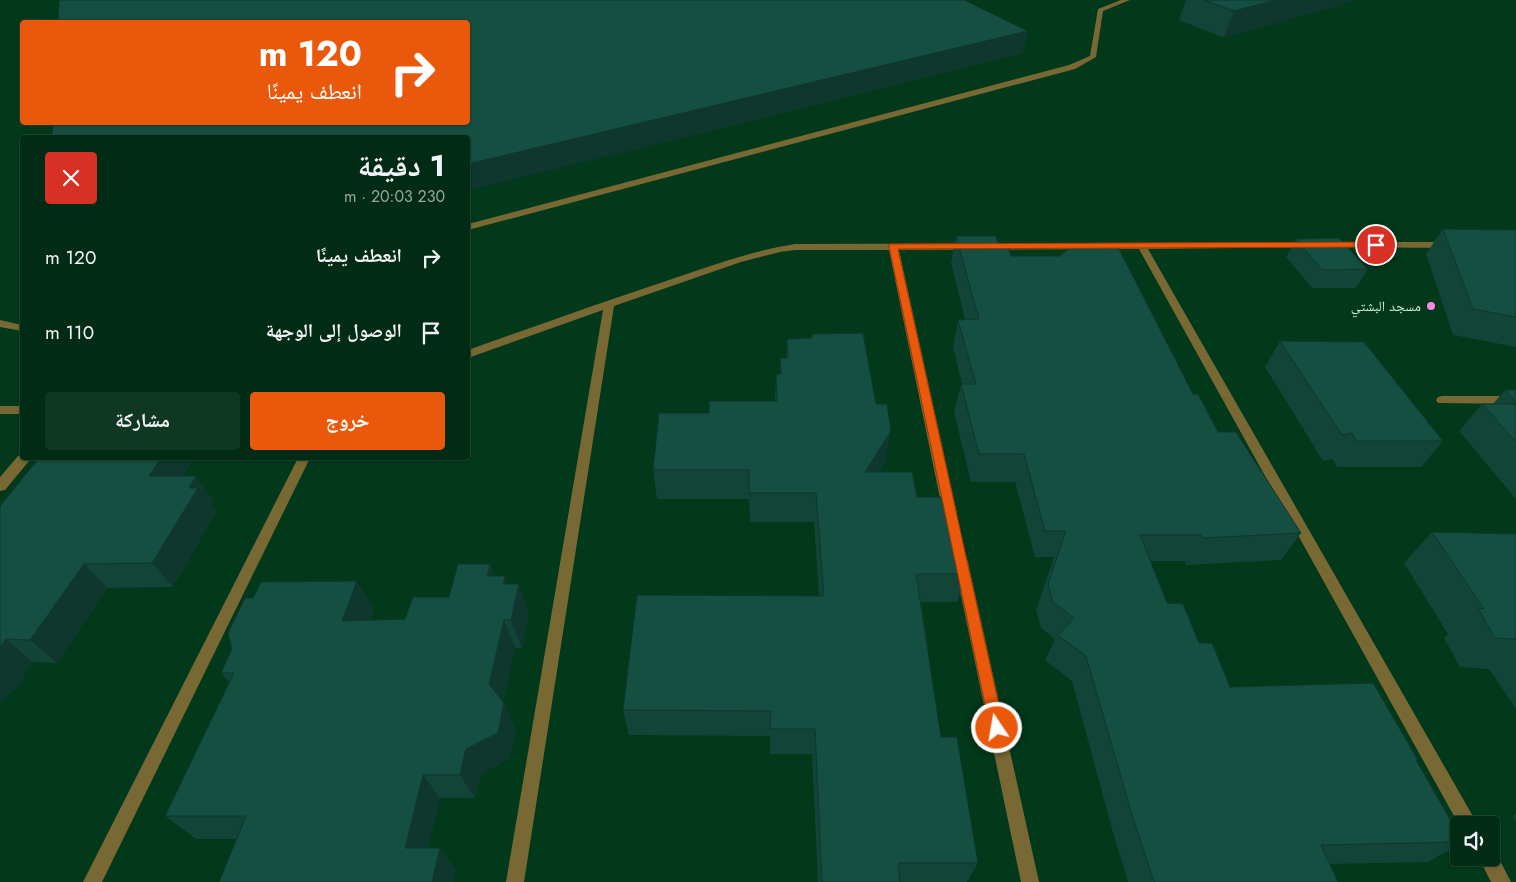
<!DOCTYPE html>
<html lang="ar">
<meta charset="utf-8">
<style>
body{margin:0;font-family:Jost,"Noto Naskh Arabic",sans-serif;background:#0f3722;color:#f1f3f6;direction:rtl;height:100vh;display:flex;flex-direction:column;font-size:19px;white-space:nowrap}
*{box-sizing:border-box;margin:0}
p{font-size:16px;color:#96a7a0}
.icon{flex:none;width:28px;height:28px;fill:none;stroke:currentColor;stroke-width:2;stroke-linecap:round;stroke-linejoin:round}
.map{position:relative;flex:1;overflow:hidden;direction:ltr}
.details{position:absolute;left:20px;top:135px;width:450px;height:325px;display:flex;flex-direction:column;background:#012b14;border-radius:5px;box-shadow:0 1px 4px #0004,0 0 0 1px #234734;direction:rtl}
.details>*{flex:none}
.guide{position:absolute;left:20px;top:20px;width:450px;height:105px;border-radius:5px;box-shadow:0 1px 4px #0004,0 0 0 1px #234734;direction:rtl;background:#ea580c;color:#fff;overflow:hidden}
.buttons{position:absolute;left:1450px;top:816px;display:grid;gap:10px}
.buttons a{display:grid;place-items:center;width:50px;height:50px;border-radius:5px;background:#012b14;box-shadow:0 1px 4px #0004,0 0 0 1px #234734;font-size:25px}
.pin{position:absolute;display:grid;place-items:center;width:42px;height:42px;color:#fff;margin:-21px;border:2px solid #fff;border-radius:50%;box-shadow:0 1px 5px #0007}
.me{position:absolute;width:55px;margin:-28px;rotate:348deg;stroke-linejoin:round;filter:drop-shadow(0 0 4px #0008)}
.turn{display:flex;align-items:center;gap:18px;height:105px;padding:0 25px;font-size:22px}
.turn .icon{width:65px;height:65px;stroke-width:2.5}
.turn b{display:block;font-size:35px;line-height:42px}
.round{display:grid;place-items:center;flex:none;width:52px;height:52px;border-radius:5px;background:#0f3722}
.headline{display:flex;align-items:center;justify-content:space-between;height:85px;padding:0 25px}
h1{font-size:30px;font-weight:700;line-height:38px}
.button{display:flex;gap:10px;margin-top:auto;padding:10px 25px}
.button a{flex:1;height:58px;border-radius:5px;background:#ea580c;color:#fff;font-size:20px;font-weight:700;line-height:58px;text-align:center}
.button a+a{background:#0f3722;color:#f1f3f6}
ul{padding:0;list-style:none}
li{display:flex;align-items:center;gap:15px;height:75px;padding:0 25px}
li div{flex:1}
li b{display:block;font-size:19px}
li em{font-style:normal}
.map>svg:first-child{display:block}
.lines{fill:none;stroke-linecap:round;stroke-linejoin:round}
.service{fill:#786834;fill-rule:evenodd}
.minor{fill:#786834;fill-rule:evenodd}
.wall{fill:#124438}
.shaded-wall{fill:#0f372e}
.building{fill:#154f41;stroke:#0f372e}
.route{fill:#ea580c;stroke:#983908}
.poi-dot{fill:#f987e8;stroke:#01391a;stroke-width:2}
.labels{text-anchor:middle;stroke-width:5;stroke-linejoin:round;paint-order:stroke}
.poi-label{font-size:14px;fill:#ccedd4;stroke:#01391a;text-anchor:end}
</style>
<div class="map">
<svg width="1516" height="882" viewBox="0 0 1516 882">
<rect width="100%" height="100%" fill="#01391a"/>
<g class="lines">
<!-- service -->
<g class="service">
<path d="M 1121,0 L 1130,0 L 1103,11 L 1096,57 L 1075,69 L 468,230 L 468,224 L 1069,65 L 1090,56 L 1098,9 Z"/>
<path d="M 0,320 L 22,325 L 22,331 L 0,327 Z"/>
</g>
<!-- minor -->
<g class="minor">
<path d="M 1308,242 L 1311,243 L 1311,247 L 1148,249 L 1478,825 L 1459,825 L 1139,249 L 899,250 L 957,513 L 955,517 L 950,518 L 945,517 L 943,513 L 889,250 L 795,250 L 780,252 L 741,262 L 614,306 L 524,882 L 506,882 L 603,310 L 468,358 L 468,350 C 533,327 597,304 663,282 C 706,268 749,251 795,244 Z"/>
<path d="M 1330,242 L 1448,242 L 1453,245 L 1448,248 L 1327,247 L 1327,243 Z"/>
<path d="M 1442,396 L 1516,396 L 1516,404 L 1438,403 L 1436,400 L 1438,397 Z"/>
<rect x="0" y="406" width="22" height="8"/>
<path d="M 22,454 L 22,458 L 30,458 L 29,461 L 5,490 L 0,491 L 0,477 L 19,455 Z"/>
<path d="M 298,458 L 310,458 L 102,882 L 83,882 Z"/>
<path d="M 961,556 L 966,558 L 968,562 L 1039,882 L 1021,882 L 954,562 L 956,558 Z"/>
<path d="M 1491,850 L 1495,851 L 1511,882 L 1491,882 L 1479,858 L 1491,858 Z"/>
</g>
</g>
<!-- wall -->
<g class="wall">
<path d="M 1186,0 L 1357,0 L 1224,38 L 1179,20 Z"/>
<path d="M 1443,229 L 1516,230 L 1516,347 L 1453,335 L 1426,254 Z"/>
<path d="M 956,236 L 999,247 L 1193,394 L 1218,432 L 1301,533 L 1281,560 L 1186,565 L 1185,561 L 1150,561 L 1167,603 L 1199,643 L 1230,687 L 1418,760 L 1417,761 L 1459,835 L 1459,845 L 1428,862 L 1330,864 L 1338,882 L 1128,882 L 1112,829 L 1072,681 L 1045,660 L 1055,639 L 1041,628 L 1036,610 L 1054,557 L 1035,557 L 1015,482 L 971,482 L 954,412 L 961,384 L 962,384 L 953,347 L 958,320 L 965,319 L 951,263 Z"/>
<path d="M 1296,239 L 1368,269 L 1356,288 L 1312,288 L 1286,257 Z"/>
<path d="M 812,334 L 886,460 L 879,472 L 917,497 L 966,574 L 957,602 L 921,602 L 941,737 L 978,863 L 967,882 L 818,882 L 812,754 L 770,754 L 770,736 L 629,735 L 623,710 L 819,596 L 814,522 L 750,522 L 749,499 L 657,499 L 653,470 L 709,413 L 775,401 L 776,374 L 780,374 L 780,358 L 786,358 L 787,339 L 812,338 Z"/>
<path d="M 1280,341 L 1443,441 L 1421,467 L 1337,467 L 1333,459 L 1323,461 L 1265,367 Z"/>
<path d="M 1505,390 L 1516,390 L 1516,499 L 1459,431 L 1482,404 L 1493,404 Z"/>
<path d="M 183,476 L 196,476 L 214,501 L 211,505 L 216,512 L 173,587 L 107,588 L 57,663 L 33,662 L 16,688 L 0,702 L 0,506 Z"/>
<path d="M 1432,532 L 1516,534 L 1516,709 L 1489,669 L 1460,667 L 1444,638 L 1448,634 L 1404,563 Z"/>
<path d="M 490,564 L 495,576 L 508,584 L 529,612 L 522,648 L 515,648 L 503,703 L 516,729 L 510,758 L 481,774 L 475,798 L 440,798 L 428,848 L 456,869 L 237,839 L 196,839 L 165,816 L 229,682 L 221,673 L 232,649 L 374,609 L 370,620 L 405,619 L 449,597 Z"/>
<path d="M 1516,814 L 1516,821 L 1513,816 Z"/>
</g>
<!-- shaded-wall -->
<g class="shaded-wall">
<path d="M 1276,0 L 1357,0 L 1224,38 L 1234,11 Z"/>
<path d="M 1028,31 L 1023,53 L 468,191 L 468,164 Z"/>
<path d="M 891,431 L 886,460 L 861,501 L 865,472 Z"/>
<path d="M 161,458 L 195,458 L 168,501 L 149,476 Z"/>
<path d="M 196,476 L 214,501 L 211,505 L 216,512 L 173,587 L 152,563 L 189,488 Z"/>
<path d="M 84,564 L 107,588 L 57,663 L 30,640 Z"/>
<path d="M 490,564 L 501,592 L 487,576 Z"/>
<path d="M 505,576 L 515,602 L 519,584 L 529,612 L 522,648 L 511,620 L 503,584 Z"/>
<path d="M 357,581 L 374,609 L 360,648 L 342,621 Z"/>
<path d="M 504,620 L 515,648 L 501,711 L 489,684 Z"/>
<path d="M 6,639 L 33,662 L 16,688 L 0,702 L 0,647 Z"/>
<path d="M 504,703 L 516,729 L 510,758 L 481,774 L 475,798 L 460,775 L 466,749 Z"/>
<path d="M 423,775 L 440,798 L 423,869 L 405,848 Z"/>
<path d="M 440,848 L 456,869 L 454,882 L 432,882 Z"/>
</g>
<!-- building -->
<g class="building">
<path d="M 59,0 L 964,0 L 1028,31 L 468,164 L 468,138 L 52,138 L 53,122 L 468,122 L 468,22 L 58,22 Z"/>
<path d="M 1204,0 L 1276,0 L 1234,11 Z"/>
<path d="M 1443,229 L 1516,230 L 1516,317 L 1473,309 Z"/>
<path d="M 956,236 L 996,236 L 999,247 L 1008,247 L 1011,256 L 1060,256 L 1076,243 L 1118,247 L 1193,394 L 1198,394 L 1218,432 L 1236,432 L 1301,533 L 1203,538 L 1201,535 L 1140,535 L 1167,603 L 1183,604 L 1199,643 L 1212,643 L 1230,687 L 1373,683 L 1418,760 L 1416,760 L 1459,835 L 1459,842 L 1321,845 L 1338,882 L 1154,882 L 1130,808 L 1086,656 L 1058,635 L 1074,618 L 1053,602 L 1048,584 L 1066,531 L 1045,531 L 1024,454 L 979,454 L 961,384 L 976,384 L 958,320 L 979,319 Z"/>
<path d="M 1339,238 L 1368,269 L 1322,270 L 1296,239 Z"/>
<path d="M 863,333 L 876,404 L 887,404 L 891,431 L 865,472 L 912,472 L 917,497 L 949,497 L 966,574 L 916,574 L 941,737 L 957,737 L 978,863 L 898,863 L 900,882 L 822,882 L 815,729 L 770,729 L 771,711 L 623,710 L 637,595 L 824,596 L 816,493 L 749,493 L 749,470 L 653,470 L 659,413 L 709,413 L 709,401 L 777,401 L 776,374 L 781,374 L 780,358 L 788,358 L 787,339 L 812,338 L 812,334 Z"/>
<path d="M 1280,341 L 1364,342 L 1443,441 L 1357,441 L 1352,433 L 1342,435 Z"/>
<path d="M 1505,390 L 1516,390 L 1516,402 Z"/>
<path d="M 1482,404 L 1516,404 L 1516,442 Z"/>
<path d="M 39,458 L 161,458 L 149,476 L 196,476 L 189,488 L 198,488 L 152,563 L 84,564 L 30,640 L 6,639 L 0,647 L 0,506 Z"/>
<path d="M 1432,532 L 1516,534 L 1516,639 L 1495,638 L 1478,608 L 1484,609 Z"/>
<path d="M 458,564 L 490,564 L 487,576 L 505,576 L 503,584 L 519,584 L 511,620 L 504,620 L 489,684 L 504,703 L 498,733 L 466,749 L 460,775 L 423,775 L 405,848 L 440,848 L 432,882 L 219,882 L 246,816 L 165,816 L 234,673 L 221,673 L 232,649 L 228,633 L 245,598 L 253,598 L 261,582 L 357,581 L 342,621 L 405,619 L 413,597 L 449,597 Z"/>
</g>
<!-- route -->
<path class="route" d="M 1376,242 L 1381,245 L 1380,247 L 898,249 L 1004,728 L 1002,733 L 997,735 L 991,733 L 889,246 L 890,244 Z"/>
<!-- markers -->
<circle class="poi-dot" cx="1431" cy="306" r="5"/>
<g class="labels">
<!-- poi labels -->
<g class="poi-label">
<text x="1421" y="311">مسجد البشتي</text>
</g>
</g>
</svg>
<div class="buttons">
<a><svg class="icon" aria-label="sound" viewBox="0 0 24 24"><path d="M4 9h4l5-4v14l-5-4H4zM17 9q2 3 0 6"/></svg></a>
</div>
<div class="pin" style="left:1376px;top:245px;background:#d93025"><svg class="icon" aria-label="arrive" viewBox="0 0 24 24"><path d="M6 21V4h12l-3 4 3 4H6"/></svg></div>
<svg class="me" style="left:997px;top:728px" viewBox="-20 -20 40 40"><circle r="17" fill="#ea580c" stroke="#fff" stroke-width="3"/><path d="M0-11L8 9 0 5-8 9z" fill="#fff"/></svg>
<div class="guide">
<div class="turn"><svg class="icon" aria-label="right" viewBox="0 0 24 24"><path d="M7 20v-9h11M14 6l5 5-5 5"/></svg><div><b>120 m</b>انعطف يمينًا</div></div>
</div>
<section class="details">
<div class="headline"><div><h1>1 دقيقة</h1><p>230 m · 20:03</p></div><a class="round" style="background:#d93025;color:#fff"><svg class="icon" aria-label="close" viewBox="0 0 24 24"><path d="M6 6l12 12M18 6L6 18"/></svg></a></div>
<ul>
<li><svg class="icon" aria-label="right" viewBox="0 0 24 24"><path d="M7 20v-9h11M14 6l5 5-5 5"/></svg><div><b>انعطف يمينًا</b></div><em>120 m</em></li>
<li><svg class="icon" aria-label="arrive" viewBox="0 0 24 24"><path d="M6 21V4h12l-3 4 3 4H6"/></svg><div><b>الوصول إلى الوجهة</b></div><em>110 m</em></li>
</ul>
<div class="button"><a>خروج</a><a>مشاركة</a></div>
</section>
</div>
